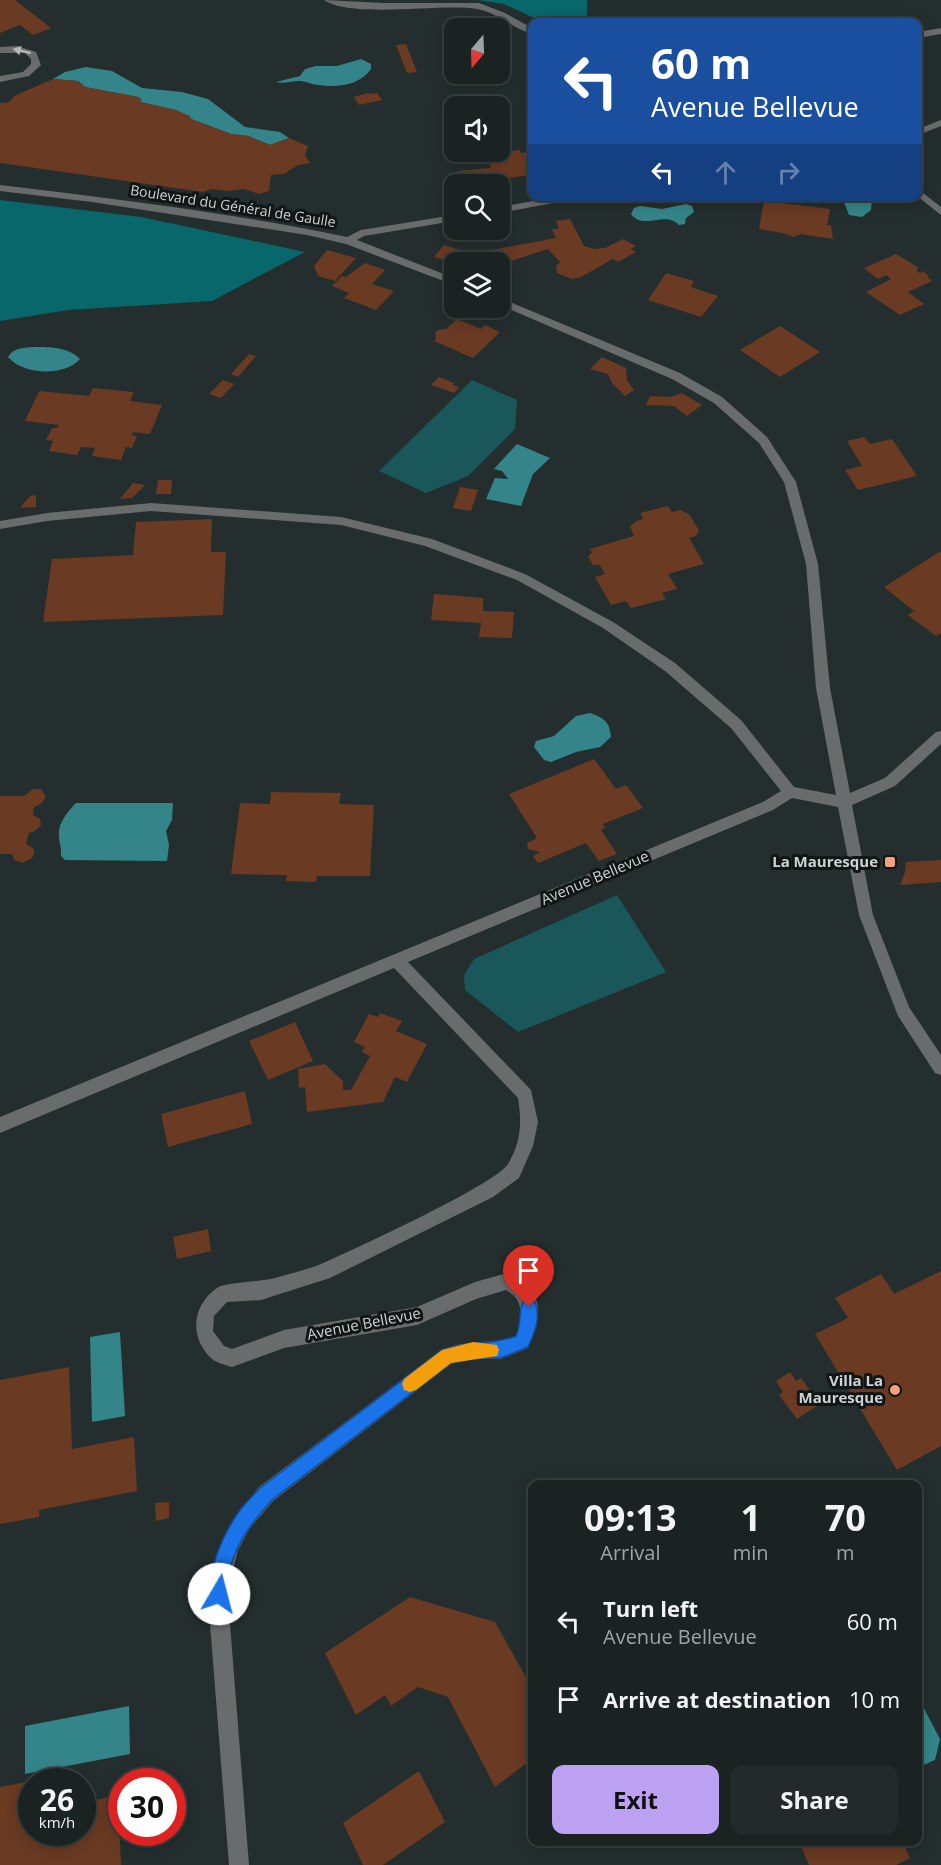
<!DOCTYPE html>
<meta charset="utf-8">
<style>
body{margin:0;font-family:"Open Sans",sans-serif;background:#242a2a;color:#f1f3f6;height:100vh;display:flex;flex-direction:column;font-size:22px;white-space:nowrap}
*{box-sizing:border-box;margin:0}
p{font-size:20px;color:#a0a4a5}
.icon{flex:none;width:33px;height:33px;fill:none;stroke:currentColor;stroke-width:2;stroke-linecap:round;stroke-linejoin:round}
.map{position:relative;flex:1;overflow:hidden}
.sheet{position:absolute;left:528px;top:1480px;width:394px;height:366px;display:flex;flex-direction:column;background:#1b2222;border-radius:12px;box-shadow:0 3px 15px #0003,0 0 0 2px #393f40}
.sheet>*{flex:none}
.guide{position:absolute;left:528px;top:18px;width:394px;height:183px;border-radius:12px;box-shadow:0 3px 15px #0003,0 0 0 2px #393f40;background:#1a4fa0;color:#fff;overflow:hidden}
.needle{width:39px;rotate:199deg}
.buttons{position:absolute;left:444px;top:18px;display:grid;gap:12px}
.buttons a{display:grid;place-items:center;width:66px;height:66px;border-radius:12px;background:#1b2222;box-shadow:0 3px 15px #0003,0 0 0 2px #393f40;font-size:30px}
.speed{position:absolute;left:18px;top:1768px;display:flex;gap:12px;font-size:30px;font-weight:700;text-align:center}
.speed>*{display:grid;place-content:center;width:78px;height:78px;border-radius:50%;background:#1b2222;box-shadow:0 3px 15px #0003,0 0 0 2px #393f40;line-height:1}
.speed small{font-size:15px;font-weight:400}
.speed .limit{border:9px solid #d22;background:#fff;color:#111}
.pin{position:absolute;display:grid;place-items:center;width:51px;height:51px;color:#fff;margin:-62px -26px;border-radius:50% 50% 50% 0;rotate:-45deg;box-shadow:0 0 6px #0007}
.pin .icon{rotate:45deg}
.me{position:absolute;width:66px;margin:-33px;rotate:8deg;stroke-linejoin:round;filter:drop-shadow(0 0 4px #0008)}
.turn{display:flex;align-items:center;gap:21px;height:126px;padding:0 24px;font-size:27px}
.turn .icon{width:78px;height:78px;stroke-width:2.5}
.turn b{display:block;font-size:42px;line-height:51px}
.lanes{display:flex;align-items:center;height:57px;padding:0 24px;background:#0003;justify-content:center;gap:30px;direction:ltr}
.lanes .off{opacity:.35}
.eta{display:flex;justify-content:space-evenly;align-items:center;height:102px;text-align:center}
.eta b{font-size:36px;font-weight:700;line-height:42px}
.button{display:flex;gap:12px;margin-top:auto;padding:12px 24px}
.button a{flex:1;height:69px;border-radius:12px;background:#bca0f2;color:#111;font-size:24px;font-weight:700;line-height:69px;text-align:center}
.button a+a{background:#242a2a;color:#f1f3f6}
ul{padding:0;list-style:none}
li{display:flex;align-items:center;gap:18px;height:78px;padding:0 24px}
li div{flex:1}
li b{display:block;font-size:22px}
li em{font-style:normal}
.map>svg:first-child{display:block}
.green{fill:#19575a}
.forest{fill:#07676b}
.water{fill:#348589}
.building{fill:#6a3a22}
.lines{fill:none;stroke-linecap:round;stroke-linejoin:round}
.minor{fill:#686c6d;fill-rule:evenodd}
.oneway{fill:#b4b9ba}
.route{fill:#1a73e8;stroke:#114b97;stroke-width:1.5}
.slow{fill:#f59e0b}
.poi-dot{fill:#f1a17c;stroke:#111515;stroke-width:2}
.labels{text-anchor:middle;stroke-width:6;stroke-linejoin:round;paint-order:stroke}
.far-street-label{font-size:14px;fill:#cdd3d4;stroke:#111515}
.poi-label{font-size:15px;font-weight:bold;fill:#cdd3d4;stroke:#111515;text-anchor:end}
.street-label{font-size:15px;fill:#cdd3d4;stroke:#111515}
</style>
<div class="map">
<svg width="941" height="1865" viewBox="0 0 941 1865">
<rect width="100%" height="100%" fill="#242e2e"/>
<!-- green -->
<g class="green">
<path d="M 472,380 L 517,400 L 515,429 L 468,476 L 426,493 L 379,471 Z"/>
<path d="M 617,895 L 666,972 L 518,1032 L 465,990 L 464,975 L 474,959 Z"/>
</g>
<!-- forest -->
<g class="forest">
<path d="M 477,0 L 587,0 L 587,22 L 543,22 L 504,4 Z"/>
<path d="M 0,200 L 141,217 L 305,252 L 212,301 L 68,310 L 0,321 Z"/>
</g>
<!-- water -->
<g class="water">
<path d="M 361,59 L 371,64 L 371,69 C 360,85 338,88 319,85 C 312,85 306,81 300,81 C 292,81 284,84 276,82 L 300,76 L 305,69 L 316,66 L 337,66 Z"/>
<path d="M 86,67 L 112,71 L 142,88 L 182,92 L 208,99 L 245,127 L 280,132 L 289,138 L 270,145 L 248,136 L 231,134 L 191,119 L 176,110 L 140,102 L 141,99 L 138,97 L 85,87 L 78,81 L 53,79 L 65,72 Z"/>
<path d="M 844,197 L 868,197 L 872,199 L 871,210 L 862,217 L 849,215 L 844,202 Z"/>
<path d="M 686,204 L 692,206 L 694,212 L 686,218 L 685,224 L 679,225 C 665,210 644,231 631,214 L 634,208 L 640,206 L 662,209 Z"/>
<path d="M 34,347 C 51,347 68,347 80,359 C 64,377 23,375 8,357 C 14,347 24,348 34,347 Z"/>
<path d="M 517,444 L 550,458 L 533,474 L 521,506 L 486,499 L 495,478 L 508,479 L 502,471 L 494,469 Z"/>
<path d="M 590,713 C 604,718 610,722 611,737 L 600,747 L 576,752 L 551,762 L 544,760 L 534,747 L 536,741 L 554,736 L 576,716 Z"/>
<path d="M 76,803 L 173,803 L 172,820 L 166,831 L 169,845 L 167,861 L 65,860 L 61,856 C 62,847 58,840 59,832 C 59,822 70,809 76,803 Z"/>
<path d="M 120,1332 L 125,1416 L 92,1422 L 90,1337 Z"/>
<path d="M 918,1697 L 940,1739 L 935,1760 L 921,1766 L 918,1764 Z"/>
<path d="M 129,1706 L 130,1754 L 25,1774 L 25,1726 Z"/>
</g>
<!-- building -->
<g class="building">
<path d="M 0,0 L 15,0 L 51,28 L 33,35 L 20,25 L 0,33 Z"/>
<path d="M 406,44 L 417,72 L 407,73 L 396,45 Z"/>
<path d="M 53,79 L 78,81 L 85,87 L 138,97 L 141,99 L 140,102 L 176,110 L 190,116 L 191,119 L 231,134 L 248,136 L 270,145 L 289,138 L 308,146 L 305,155 L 310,163 L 298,165 L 284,174 L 271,175 L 269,191 L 259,194 L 244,189 L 228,191 L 212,189 L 203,192 L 0,163 L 0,103 L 10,102 L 14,96 Z"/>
<path d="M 368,93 L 369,94 L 377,93 L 382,100 L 359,105 L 354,97 Z"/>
<path d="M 520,150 L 521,153 L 528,152 L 532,164 L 532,175 L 489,180 L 490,184 L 454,184 L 454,196 L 451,197 L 445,178 L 460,176 L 458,171 L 491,168 L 487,156 L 495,156 L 495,153 Z"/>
<path d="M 764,201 L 830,209 L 827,225 L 831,225 L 833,239 L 800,234 L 794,237 L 783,233 L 759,229 Z"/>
<path d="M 570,219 L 584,246 L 594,249 L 605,248 L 623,239 L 636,246 L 631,249 L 636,252 L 618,262 L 613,259 L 581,277 L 572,279 L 557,273 L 556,266 L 560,262 L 548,249 L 508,262 L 481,252 L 556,238 L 552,229 L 559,229 L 556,221 Z"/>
<path d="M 444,245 L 464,251 L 454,263 L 434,257 Z"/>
<path d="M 327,250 L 356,258 L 335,281 L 318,276 L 314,266 Z"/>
<path d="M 896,254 L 919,268 L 916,270 L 920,273 L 923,271 L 929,276 L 927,277 L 932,281 L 908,292 L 924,304 L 900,315 L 866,292 L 891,279 L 886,275 L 878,279 L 864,268 Z"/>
<path d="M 365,263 L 385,270 L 372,284 L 394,291 L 376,310 L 344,298 L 349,293 L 332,286 L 342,276 L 346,277 Z"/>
<path d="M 666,273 L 694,281 L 691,287 L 718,296 L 701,317 L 648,300 Z"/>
<path d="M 457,319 L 481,329 L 485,325 L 500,332 L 473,358 L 434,341 L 436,339 L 435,333 L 438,330 L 446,329 Z"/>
<path d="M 780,326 L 820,352 L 780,377 L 740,350 Z"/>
<path d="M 249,354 L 256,356 L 238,377 L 231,374 Z"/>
<path d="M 602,357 L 626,368 L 627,380 L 634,390 L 625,396 L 612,383 L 608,374 L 590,369 Z"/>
<path d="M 439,377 L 454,383 L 453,385 L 459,387 L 454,393 L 431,385 Z"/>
<path d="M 223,380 L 234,384 L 221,398 L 209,394 Z"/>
<path d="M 93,388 L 134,392 L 130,401 L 162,405 L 150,434 L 133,432 L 132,435 L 137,436 L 132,448 L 126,447 L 121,460 L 92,456 L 95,448 L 81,447 L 77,455 L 49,451 L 53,441 L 46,440 L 52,428 L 57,428 L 59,425 L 25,421 L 39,391 L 89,396 Z"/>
<path d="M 682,393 L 702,405 L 687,416 L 674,406 L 646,405 L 650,396 L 670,397 Z"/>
<path d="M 864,437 L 870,444 L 892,439 L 917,476 L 858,490 L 845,470 L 862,466 L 847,441 Z"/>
<path d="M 158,480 L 172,480 L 171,494 L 156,494 Z"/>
<path d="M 133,483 L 145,485 L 132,498 L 120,499 Z"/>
<path d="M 460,487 L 478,490 L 471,511 L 453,508 Z"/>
<path d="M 36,495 L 36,507 L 20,508 L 30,496 Z"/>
<path d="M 668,506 L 672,512 L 680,510 L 689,514 L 699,530 L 696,536 L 689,538 L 704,564 L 668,574 L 677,589 L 662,593 L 666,599 L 631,608 L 626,601 L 611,605 L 595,577 L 605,574 L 600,565 L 593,565 L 588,557 L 592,552 L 590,549 L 634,536 L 630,527 L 636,521 L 643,519 L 640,513 Z"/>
<path d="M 212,519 L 211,552 L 226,552 L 223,615 L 43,622 L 52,559 L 133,555 L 136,522 Z"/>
<path d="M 939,552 L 941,553 L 941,633 L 936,636 L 908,615 L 914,611 L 884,587 Z"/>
<path d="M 434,594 L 483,598 L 483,611 L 514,612 L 512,638 L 479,637 L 481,623 L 431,620 Z"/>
<path d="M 594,759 L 616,789 L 626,785 L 643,808 L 603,824 L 605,828 L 601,830 L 617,854 L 599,861 L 586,843 L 538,863 L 533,856 L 540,852 L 528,849 L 527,843 L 537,838 L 509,794 Z"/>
<path d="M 33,789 L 41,789 L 46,797 L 41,804 L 34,807 L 33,815 L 40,819 L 41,825 L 35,831 L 29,833 L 26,844 L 34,849 L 34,854 L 32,858 L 22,863 L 14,860 L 12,854 L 0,854 L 0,796 L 24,796 Z"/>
<path d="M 271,792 L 341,793 L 339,804 L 374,805 L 370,876 L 317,876 L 316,882 L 286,881 L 287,875 L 231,874 L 240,803 L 270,804 Z"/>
<path d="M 941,860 L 941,882 L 900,885 L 905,872 L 906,862 Z"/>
<path d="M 380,1013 L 402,1021 L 396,1031 L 427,1044 L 407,1082 L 395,1077 L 383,1102 L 307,1112 L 305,1087 L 299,1088 L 298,1069 L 325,1064 L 343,1081 L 343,1090 L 351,1090 L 370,1056 L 362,1052 L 365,1047 L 354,1042 L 369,1014 L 378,1017 Z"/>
<path d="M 295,1022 L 313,1061 L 268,1080 L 249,1041 Z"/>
<path d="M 245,1091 L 252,1124 L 168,1147 L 161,1114 Z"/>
<path d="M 208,1229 L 211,1251 L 177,1259 L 173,1237 Z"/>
<path d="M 941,1271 L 941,1446 L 897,1470 L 815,1334 L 848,1318 L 835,1298 L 881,1274 L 894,1294 Z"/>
<path d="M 69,1367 L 72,1449 L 134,1437 L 137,1491 L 39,1510 L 39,1517 L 0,1524 L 0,1380 Z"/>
<path d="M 790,1372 L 796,1381 L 801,1378 L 820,1404 L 797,1419 L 779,1395 L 783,1392 L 776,1381 Z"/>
<path d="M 169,1502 L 169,1518 L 156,1521 L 155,1503 Z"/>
<path d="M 410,1597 L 495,1622 L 532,1688 L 532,1759 L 495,1787 L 448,1697 L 418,1687 L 391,1706 L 385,1695 L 356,1715 L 325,1653 Z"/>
<path d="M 419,1771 L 445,1822 L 383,1865 L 363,1865 L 343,1823 Z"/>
<path d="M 75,1773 L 75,1782 L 35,1782 L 35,1781 Z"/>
<path d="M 32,1781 L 32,1833 L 82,1833 L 82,1803 L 118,1795 L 121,1865 L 0,1865 L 0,1787 Z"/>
<path d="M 799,1842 L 903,1842 L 910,1858 L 896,1865 L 809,1865 Z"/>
</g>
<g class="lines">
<!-- minor -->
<g class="minor">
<path d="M 324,0 L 384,3 L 479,3 L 505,13 L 532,28 L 532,34 C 513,29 497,12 477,9 C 442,3 352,19 324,0 Z"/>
<path d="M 941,28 L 941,34 L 918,38 L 918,32 Z"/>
<path d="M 17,46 L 36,52 L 41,65 L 29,76 L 0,82 L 0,76 L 23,72 L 31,64 L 31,59 L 25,53 L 0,53 L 0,47 Z"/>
<path d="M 941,120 L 941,126 L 918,135 L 918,129 Z"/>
<path d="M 0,185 C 116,199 233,213 347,237 L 361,230 L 454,215 L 454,221 L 364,236 L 357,240 L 454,278 L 454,285 L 346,244 L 307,235 L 92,202 L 0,191 Z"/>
<path d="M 918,189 L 941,207 L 941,215 L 917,196 Z"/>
<path d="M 562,196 L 589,196 L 500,213 L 500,207 Z"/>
<path d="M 500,298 L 680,373 L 722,397 L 767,437 L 796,482 L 818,564 L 830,688 L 850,793 L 885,778 L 936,732 L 941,731 L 941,744 L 895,786 L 852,805 L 873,915 L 909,1007 L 941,1055 L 941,1075 L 935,1073 L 898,1016 L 859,915 L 838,807 L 792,798 L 773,810 L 408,962 L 531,1090 L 538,1122 L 533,1146 L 519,1178 L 493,1197 L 330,1278 L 261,1300 L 227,1302 L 214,1316 L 213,1331 L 224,1346 L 232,1349 L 284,1330 L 417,1307 L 475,1282 L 507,1273 C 546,1288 542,1315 528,1348 L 501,1359 L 473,1359 L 451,1364 L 273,1501 L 250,1528 L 238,1550 L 231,1576 L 229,1611 L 249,1865 L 229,1865 L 209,1611 L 212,1576 L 220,1547 L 237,1515 L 259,1487 L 441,1350 C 465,1339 492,1345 516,1336 C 522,1317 525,1300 506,1290 L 476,1299 L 417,1325 L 284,1348 L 232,1367 C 226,1365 216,1363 211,1358 C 189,1337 192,1305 217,1288 C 225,1282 261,1282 275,1278 C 291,1273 308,1270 323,1263 C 353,1250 496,1184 508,1164 C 521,1143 522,1122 518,1098 L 394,968 L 0,1133 L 0,1117 L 763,802 L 781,791 L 731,728 L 665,671 L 603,628 L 517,580 L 425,546 L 341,525 L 151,511 L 47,521 L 0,529 L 0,521 L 47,513 L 151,503 L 341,517 L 432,539 L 525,574 L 613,622 L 675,663 L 741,720 L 794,787 L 836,795 L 816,688 L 806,564 L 784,482 L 759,443 L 714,403 L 672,379 L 500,305 Z"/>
</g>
</g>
<!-- one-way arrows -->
<defs><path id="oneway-solid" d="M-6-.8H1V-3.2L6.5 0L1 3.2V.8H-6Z" transform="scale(1.5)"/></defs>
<use class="oneway" href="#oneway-solid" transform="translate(22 51) rotate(-166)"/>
<!-- route -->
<path class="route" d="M 529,1299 L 535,1302 C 541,1318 535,1332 528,1347 L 501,1358 L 473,1358 L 451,1363 L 272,1500 C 251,1523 234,1546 228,1577 C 227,1586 229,1593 225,1601 L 219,1603 L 213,1601 C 203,1577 224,1533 238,1513 C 244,1504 253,1496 260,1488 L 442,1350 C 466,1340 492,1346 516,1336 C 522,1323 518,1313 523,1302 Z"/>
<!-- slow -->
<path class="slow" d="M 473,1342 L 497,1345 L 499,1350 L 497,1356 L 451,1363 L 416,1390 L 410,1392 L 404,1390 L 402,1384 L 404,1379 L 442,1350 Z"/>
<!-- markers -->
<g class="poi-dot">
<rect x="884" y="856" width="12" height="12" rx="3"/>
<circle cx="895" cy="1390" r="6"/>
</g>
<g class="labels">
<!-- far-street labels -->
<g class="far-street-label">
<text transform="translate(233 206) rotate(9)" y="5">Boulevard du Général de Gaulle</text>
</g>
<!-- poi labels -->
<g class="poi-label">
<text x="878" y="867">La Mauresque</text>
<text x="883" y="1386">Villa La<tspan x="883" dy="17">Mauresque</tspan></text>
</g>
<!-- street labels -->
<g class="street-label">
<text transform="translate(595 878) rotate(-23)" y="5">Avenue Bellevue</text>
<text transform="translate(364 1324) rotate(-11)" y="5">Avenue Bellevue</text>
</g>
</g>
</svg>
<div class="buttons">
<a><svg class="needle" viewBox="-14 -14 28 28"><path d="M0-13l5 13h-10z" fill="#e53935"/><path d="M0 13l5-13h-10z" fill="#a0a4a5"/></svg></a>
<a><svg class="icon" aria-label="sound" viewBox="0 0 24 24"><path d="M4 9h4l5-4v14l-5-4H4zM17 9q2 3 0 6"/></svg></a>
<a><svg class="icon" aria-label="search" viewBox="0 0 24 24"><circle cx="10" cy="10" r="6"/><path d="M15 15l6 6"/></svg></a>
<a><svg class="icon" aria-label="layers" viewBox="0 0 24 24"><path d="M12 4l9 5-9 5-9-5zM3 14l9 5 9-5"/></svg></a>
</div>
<div class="speed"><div>26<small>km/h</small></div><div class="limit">30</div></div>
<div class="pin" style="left:529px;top:1307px;background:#d93025"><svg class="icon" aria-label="arrive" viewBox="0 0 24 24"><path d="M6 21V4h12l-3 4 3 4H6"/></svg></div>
<svg class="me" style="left:219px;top:1594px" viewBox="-20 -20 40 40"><circle r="19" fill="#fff"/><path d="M0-13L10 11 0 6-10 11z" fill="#1a73e8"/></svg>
<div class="guide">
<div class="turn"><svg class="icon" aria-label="left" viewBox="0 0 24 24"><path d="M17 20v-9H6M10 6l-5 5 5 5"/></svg><div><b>60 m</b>Avenue Bellevue</div></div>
<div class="lanes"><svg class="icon" aria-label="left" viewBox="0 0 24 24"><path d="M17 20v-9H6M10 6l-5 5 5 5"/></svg><svg class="icon off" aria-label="ahead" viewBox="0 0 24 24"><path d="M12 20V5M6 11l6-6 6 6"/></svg><svg class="icon off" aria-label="right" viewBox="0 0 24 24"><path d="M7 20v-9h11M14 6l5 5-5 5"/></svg></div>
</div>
<section class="sheet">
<div class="eta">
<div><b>09:13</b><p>Arrival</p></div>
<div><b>1</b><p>min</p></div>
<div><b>70</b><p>m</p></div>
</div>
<ul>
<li><svg class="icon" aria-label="left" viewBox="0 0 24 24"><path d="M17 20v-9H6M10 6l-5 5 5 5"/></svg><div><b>Turn left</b><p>Avenue Bellevue</p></div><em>60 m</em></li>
<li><svg class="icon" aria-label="arrive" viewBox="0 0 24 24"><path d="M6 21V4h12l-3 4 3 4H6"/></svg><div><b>Arrive at destination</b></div><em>10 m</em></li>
</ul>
<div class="button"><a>Exit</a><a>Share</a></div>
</section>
</div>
